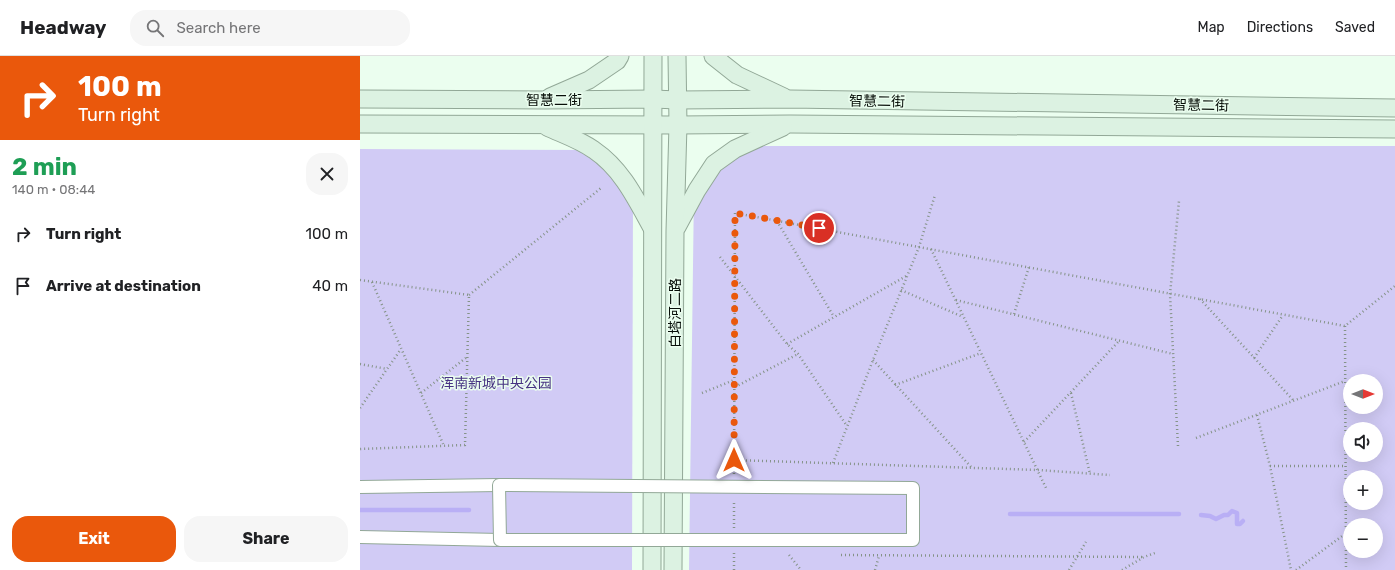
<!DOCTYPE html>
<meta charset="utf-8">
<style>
body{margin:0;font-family:Rubik,"Noto Sans SC",sans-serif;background:#f6f6f6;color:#202124;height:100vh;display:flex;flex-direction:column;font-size:15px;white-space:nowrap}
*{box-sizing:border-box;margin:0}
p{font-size:13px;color:#757577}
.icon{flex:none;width:22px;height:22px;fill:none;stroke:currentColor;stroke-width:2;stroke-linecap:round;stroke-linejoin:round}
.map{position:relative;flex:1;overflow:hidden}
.details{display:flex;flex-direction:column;background:#fff;width:360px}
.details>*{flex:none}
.top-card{background:#ea580c;color:#fff;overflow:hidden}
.needle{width:26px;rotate:90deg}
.controls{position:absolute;left:983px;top:318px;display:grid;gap:8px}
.controls a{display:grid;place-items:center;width:40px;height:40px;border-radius:50%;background:#fff;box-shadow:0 4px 16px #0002;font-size:20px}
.pin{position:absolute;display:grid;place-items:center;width:34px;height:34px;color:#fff;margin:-17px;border:2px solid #fff;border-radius:50%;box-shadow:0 1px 4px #0007}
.me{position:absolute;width:44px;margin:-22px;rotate:0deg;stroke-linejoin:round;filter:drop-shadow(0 0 3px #0008)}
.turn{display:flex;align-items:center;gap:14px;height:84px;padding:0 12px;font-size:18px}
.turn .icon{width:52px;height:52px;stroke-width:2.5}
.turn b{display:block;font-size:28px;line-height:34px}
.round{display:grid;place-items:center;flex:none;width:42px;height:42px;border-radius:16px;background:#f6f6f6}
.overview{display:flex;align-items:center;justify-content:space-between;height:68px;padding:0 12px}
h1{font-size:24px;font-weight:700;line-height:30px;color:#1e9e55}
.primary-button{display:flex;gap:8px;margin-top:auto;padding:8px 12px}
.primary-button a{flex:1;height:46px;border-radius:16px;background:#ea580c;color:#fff;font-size:16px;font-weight:700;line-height:46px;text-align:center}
.primary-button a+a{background:#f6f6f6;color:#202124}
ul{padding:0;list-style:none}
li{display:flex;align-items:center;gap:12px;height:52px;padding:0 12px}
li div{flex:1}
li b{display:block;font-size:15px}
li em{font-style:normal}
header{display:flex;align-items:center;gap:24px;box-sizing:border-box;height:56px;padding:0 20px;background:#fff;border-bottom:1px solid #e0e0e0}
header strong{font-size:19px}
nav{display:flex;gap:22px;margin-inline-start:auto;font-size:14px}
.search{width:280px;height:36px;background:#f6f6f6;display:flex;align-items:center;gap:10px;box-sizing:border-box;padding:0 14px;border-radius:16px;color:#757577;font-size:15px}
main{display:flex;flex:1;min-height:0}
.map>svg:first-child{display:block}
.green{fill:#d1cbf5;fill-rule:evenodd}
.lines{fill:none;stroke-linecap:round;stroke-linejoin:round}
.stream{stroke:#b9aff5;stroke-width:4.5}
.street-casing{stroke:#92a897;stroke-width:14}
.secondary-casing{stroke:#92a897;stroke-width:19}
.path{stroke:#859388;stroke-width:2.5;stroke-dasharray:1 3;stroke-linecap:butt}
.street{stroke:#fff;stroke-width:12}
.secondary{stroke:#dcf2e2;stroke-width:17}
.street-bridge-casing{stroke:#92a897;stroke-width:14;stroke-linecap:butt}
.street-bridge{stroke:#fff;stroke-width:12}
.route{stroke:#ea580c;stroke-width:7;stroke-dasharray:0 12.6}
.labels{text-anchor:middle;stroke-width:3;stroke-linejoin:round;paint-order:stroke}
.street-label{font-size:14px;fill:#070e08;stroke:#ebfeef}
.park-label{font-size:14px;fill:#473383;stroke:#ebfeef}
</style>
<header>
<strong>Headway</strong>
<div class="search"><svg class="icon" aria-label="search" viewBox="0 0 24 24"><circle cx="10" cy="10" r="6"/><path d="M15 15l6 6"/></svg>Search here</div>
<nav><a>Map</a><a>Directions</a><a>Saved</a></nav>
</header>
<main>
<section class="details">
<div class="top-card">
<div class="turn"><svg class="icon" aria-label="right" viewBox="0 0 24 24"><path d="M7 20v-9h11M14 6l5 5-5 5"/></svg><div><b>100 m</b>Turn right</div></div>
</div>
<div class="overview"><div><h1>2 min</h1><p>140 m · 08:44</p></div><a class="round"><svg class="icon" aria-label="close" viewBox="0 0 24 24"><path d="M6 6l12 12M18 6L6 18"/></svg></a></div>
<ul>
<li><svg class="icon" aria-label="right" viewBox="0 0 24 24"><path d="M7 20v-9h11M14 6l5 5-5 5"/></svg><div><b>Turn right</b></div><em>100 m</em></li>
<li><svg class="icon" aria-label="arrive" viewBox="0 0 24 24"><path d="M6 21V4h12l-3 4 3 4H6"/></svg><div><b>Arrive at destination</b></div><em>40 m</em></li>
</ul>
<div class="primary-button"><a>Exit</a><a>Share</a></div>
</section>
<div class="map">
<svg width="1035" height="514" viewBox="0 0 1035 514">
<rect width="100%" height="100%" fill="#ebfeef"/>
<!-- green -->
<g class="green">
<path d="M 376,90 L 1035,90 L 1035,514 L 329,514 L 334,134 ZM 990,325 L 1016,325 L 1016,351 L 990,351 ZM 990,373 L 1016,373 L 1016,399 L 990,399 ZM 990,421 L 1016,421 L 1016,447 L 990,447 ZM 990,469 L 1016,469 L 1016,495 L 990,495 Z"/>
<path d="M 0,93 L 235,94 L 273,140 L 272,514 L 0,514 Z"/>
</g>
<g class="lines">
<!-- stream -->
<g class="stream">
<path d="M 0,454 L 109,454"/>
<path d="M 650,458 L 819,458"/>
<path d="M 841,459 L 850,460 L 856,463 L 864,459 L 868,459 L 872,455 L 877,457 L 877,468 L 880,468 L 883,465"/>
</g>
<defs>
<g id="street">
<path d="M 0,431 L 139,429"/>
<path d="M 0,481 L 140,484"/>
</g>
<g id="secondary">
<path d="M 353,0 L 377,19 L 424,41"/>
<path d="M 190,41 L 229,24 L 257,5 L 260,0"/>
<path d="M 0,43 L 183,44 L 293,43 L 318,44 L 430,43 L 1035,52"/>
<path d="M 0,68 L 318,69 L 430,68 L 1035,73"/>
<path d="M 187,71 C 202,78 220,84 234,94 C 262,113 276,143 292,172"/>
<path d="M 317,171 L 337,134 L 354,108 L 375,93 L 423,71"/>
<path d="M 292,514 L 293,0"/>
<path d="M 313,514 L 315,175 L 318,69 L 317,0"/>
</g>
</defs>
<!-- street casing -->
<use href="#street" class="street-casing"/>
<!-- secondary casing -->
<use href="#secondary" class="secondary-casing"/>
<!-- path -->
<g class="path">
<path d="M 417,165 L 474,261"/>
<path d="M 571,193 L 686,432"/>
<path d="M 360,201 L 427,288 L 438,298 L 487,370"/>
<path d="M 0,224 L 109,239 L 105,389 L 0,393"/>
<path d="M 12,226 L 84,390"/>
<path d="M 541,234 L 603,261"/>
<path d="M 109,239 L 241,132"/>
<path d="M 840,243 L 934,345"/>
<path d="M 596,244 L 813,298"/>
<path d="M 654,258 L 669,211"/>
<path d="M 985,270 L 986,514"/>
<path d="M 427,288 L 548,219"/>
<path d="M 894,302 L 923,259"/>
<path d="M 513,304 L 612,412"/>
<path d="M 0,308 L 27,313"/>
<path d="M 535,329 L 621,297"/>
<path d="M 375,331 L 438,298"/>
<path d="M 61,337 L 107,301"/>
<path d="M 342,337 L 374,324"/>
<path d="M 711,337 L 730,418"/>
<path d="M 0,352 L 41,293"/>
<path d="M 897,359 L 910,410 L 931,514"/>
<path d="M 836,382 L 985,325"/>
<path d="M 664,386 L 759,285"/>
<path d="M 818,390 L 810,238 L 819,145"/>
<path d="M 374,404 L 678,414 L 750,419"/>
<path d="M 473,407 L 513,304 L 559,191 L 575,139"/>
<path d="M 910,410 L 985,410"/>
<path d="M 374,418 L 375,157 L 985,270 L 1035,230"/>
<path d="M 374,472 L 374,445"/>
<path d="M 429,499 L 441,514"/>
<path d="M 481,499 L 784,501"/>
<path d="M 374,514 L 374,497"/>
<path d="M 515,514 L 519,500"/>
<path d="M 709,514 L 726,486"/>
<path d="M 762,514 L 784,501 L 795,497"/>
<path d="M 936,514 L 985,478"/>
</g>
<!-- street -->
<use href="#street" class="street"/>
<!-- secondary -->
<use href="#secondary" class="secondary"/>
<defs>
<path id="street-bridge" d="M 139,429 L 553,432 L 553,484 L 140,484 Z"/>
</defs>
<!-- street-bridge casing -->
<use href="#street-bridge" class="street-bridge-casing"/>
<!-- street-bridge -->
<use href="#street-bridge" class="street-bridge"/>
</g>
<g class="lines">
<!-- route -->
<path class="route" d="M 374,404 L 375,157 L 459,172"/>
</g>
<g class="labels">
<!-- street labels -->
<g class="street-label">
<text x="194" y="49">智慧二街</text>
<text transform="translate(517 45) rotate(1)" y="5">智慧二街</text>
<text transform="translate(841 49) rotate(1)" y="5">智慧二街</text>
<text transform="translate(315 257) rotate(-90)" y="5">白塔河二路</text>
</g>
<!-- park labels -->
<g class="park-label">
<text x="136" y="332">浑南新城中央公园</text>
</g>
</g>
</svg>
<div class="controls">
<a><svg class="needle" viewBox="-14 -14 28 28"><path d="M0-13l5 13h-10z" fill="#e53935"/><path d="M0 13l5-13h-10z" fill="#757577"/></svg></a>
<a><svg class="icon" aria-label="sound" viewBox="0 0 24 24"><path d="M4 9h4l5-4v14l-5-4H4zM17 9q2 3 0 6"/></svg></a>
<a>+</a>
<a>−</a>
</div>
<div class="pin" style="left:459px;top:172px;background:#d93025"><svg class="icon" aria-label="arrive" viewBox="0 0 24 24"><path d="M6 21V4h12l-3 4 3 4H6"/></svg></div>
<svg class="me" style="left:374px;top:404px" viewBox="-20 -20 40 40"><path d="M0-17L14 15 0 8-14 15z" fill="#ea580c" stroke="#fff" stroke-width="4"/></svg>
</div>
</main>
